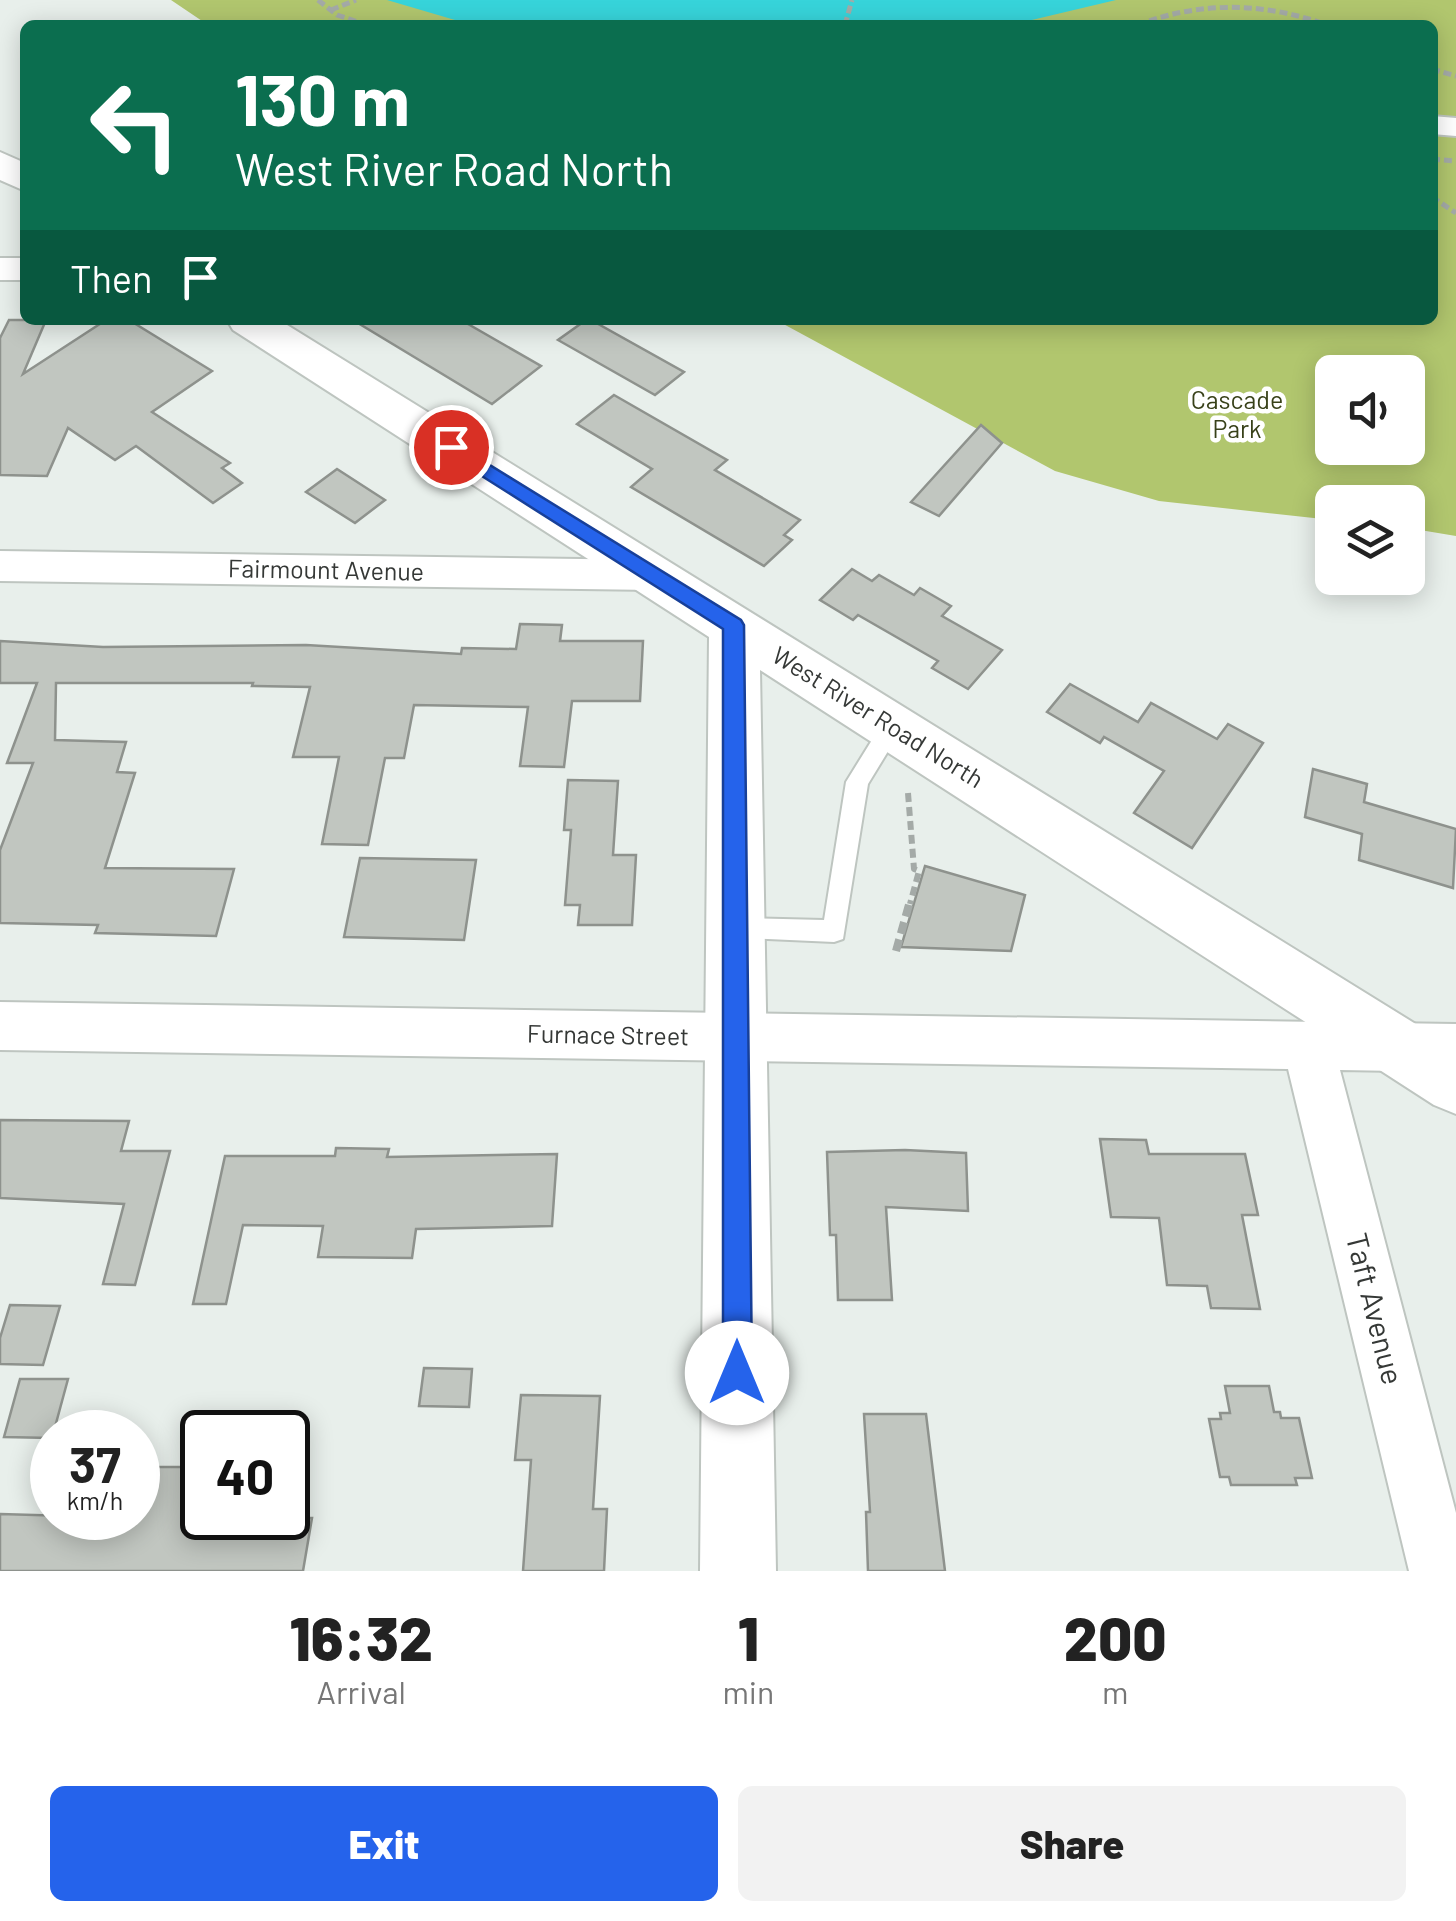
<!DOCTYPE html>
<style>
body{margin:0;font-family:Barlow,sans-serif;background:#f2f2f2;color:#222;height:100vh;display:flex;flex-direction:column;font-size:38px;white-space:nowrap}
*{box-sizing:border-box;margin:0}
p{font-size:32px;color:#767676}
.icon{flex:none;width:55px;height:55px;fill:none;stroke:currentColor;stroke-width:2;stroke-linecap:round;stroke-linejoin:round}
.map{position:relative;height:1571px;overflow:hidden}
.details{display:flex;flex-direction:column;background:#fff;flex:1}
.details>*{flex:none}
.top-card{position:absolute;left:20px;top:20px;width:1418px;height:305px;border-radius:15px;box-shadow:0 5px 25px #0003;background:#0b6e4f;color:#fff;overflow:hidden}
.fabs{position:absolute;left:1315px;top:355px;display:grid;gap:20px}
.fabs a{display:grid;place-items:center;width:110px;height:110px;border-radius:15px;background:#fff;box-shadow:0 5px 25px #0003;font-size:50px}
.speed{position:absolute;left:30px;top:1410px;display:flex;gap:20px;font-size:50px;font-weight:700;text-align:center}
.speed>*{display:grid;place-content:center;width:130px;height:130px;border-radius:50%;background:#fff;box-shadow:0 5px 25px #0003;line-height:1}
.speed small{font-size:25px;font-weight:400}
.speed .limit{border:5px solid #111;border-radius:15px;background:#fff;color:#111}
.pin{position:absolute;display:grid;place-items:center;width:85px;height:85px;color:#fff;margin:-42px;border:5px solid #fff;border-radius:50%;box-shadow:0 2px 10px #0007}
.me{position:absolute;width:110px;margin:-55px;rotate:0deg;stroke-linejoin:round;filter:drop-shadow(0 0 8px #0008)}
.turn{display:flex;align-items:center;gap:35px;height:210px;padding:0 50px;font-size:45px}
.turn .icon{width:130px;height:130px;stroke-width:2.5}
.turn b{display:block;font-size:70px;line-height:85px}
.then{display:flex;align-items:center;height:95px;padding:0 50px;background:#0003;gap:20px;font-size:38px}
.eta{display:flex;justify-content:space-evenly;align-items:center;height:170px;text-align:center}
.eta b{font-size:60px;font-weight:800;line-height:70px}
.button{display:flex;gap:20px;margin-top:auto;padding:20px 50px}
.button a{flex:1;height:115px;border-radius:15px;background:#2563eb;color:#fff;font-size:40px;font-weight:800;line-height:115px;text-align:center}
.button a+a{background:#f2f2f2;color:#222}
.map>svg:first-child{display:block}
.green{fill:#b1c66e;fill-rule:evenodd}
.water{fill:#37d4da}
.building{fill:#c1c6c0;stroke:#8e928d;stroke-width:2.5}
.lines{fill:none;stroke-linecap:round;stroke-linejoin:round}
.lane-casing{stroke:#bec5c0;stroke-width:4}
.street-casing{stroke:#bec5c0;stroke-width:4}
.secondary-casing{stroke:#bec5c0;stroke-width:4}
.path-far2{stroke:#a4aaa7;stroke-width:5;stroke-dasharray:8 4;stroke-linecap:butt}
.path-far1{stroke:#a4aaa7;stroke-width:6;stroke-dasharray:9 5;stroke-linecap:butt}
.path{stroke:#a4aaa7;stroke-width:8;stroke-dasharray:12 6;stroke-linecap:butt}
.lane{fill:#fff;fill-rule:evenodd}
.street{fill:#fff;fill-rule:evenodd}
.secondary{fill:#fff;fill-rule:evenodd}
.route{fill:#2563eb;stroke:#184099;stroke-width:2.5}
.labels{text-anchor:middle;stroke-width:9;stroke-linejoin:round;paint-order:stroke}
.park-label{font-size:25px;fill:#384119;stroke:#fff}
.street-label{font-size:25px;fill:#353836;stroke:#fff}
.near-street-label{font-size:30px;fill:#353836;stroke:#fff}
</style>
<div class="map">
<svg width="1456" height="1571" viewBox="0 0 1456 1571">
<rect width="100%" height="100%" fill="#e8efeb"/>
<!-- green -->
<path class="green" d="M 171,0 L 1456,0 L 1456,536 L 1408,528 L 1408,502 L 1332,502 L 1332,520 L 1159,501 L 1055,471 L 776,320 L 1432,320 L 1432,25 L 208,25 ZM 1332,372 L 1408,372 L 1408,448 L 1332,448 Z"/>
<!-- water -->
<path class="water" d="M 387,0 L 1116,0 L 1011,25 L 472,25 Z"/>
<!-- building -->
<g class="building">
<path d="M 9,320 L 46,320 L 23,374 L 106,320 L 129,320 L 212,371 L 152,412 L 230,463 L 222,468 L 242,483 L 213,503 L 136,446 L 115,460 L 68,428 L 47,476 L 0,475 L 0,338 Z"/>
<path d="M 353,320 L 461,320 L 541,366 L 492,404 Z"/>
<path d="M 586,320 L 591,320 L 684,372 L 655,395 L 558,340 Z"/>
<path d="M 614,395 L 727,460 L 715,470 L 800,520 L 784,535 L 792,540 L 764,566 L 631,487 L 652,469 L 577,424 Z"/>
<path d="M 981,425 L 1002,443 L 939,516 L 911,502 Z"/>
<path d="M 337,469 L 385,500 L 355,523 L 306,492 Z"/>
<path d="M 852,569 L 872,581 L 879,575 L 914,595 L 920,588 L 951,606 L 942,616 L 1002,650 L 968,689 L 932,668 L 938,661 L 858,615 L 853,620 L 820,600 Z"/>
<path d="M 520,624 L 562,625 L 560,641 L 643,641 L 640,701 L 572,701 L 564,767 L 520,766 L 528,707 L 414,705 L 404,758 L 385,758 L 368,845 L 322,844 L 339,757 L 293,757 L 310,687 L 252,686 L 253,683 L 56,683 L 55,740 L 126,742 L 117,772 L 135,773 L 105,868 L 234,869 L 216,936 L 95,933 L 98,925 L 0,923 L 0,850 L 33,763 L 7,763 L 37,683 L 0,683 L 0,641 L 103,647 L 306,645 L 461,654 L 462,648 L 516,649 Z"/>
<path d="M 1070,684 L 1138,722 L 1151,703 L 1217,739 L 1228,724 L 1263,743 L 1192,848 L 1134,813 L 1164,771 L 1104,737 L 1100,743 L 1047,712 Z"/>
<path d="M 1313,769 L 1367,784 L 1364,802 L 1456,829 L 1453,888 L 1359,860 L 1362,834 L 1305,817 Z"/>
<path d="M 568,780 L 618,781 L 613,855 L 636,855 L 632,925 L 578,925 L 580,905 L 565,905 L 571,830 L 564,830 Z"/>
<path d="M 360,858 L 476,860 L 464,940 L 344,937 Z"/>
<path d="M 925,866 L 1025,895 L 1011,951 L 901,947 Z"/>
<path d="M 0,1120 L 129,1121 L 121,1151 L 170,1151 L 135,1285 L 103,1284 L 124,1204 L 0,1198 Z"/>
<path d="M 1100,1139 L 1146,1140 L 1149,1154 L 1245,1154 L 1258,1215 L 1242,1215 L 1260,1309 L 1211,1308 L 1207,1286 L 1167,1285 L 1159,1218 L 1111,1217 Z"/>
<path d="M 336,1148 L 389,1149 L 387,1157 L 557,1154 L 552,1226 L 416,1229 L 412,1258 L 318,1257 L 323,1226 L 243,1225 L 226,1304 L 193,1304 L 225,1156 L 335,1156 Z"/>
<path d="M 905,1150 L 966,1153 L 968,1211 L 886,1207 L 892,1300 L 838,1300 L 836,1235 L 830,1235 L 827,1152 Z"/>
<path d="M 10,1305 L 60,1306 L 43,1365 L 0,1364 L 0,1338 Z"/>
<path d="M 424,1368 L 472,1369 L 469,1407 L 419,1406 Z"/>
<path d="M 20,1379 L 68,1379 L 52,1438 L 4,1437 Z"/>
<path d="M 1225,1386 L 1269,1386 L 1274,1412 L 1280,1412 L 1281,1418 L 1299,1418 L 1312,1478 L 1295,1478 L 1297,1485 L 1231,1485 L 1229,1477 L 1220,1477 L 1209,1419 L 1221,1419 L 1220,1413 L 1230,1413 Z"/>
<path d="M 521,1395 L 600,1396 L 593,1509 L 607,1509 L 604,1571 L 523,1571 L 531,1460 L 515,1460 Z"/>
<path d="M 864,1414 L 926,1414 L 945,1571 L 868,1571 L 866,1512 L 870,1512 Z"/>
<path d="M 138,1467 L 202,1467 L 202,1518 L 312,1518 L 303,1571 L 0,1571 L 0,1514 L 138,1518 Z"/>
</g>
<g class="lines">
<defs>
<path id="lane" d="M 893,716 L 901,719 L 904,725 L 868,784 L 843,939 L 834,942 L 726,937 L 723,929 L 726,921 L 735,918 L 824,920 L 846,782 L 885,719 Z"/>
<g id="street">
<path d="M 1432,116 L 1456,118 L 1456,136 L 1432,134 Z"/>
<rect x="0" y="258" width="25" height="22"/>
<path d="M 0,551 L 653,560 L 667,564 L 673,575 L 667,586 L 653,590 L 0,581 Z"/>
<path d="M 0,1002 L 1456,1024 L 1456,1072 L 1340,1070 L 1456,1513 L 1456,1571 L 1409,1571 L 1288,1069 L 0,1050 Z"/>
</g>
<g id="secondary">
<path d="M 0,152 L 25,163 L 25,191 L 0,180 Z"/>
<path d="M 227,320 L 279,320 L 1456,1049 L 1456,1114 L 1434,1105 L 760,670 L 776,1571 L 700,1571 L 709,637 L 233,330 Z"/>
</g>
</defs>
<!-- lane casing -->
<use href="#lane" class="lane-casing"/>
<!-- street casing -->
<use href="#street" class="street-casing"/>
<!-- secondary casing -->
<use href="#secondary" class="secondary-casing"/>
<!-- path-far2 -->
<g class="path-far2">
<path d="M 318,0 L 337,15 L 367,25"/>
<path d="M 331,10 L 356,0"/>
<path d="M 845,25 L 852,0"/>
<path d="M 1138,25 C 1200,1 1264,2 1327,25"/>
<path d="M 1432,69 L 1456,76"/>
<path d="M 1432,159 L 1456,161"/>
<path d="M 1432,197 L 1456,213"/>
</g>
<!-- path-far1 -->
<path class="path-far1" d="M 908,793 L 914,869 L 919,871 L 910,904"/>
<!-- path -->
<path class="path" d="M 896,951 L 910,901"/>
<!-- lane -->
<use href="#lane" class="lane"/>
<!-- street -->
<use href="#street" class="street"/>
<!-- secondary -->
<use href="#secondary" class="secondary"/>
</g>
<!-- route -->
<path class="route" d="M 451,441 L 741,620 L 744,625 L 752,1373 L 748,1384 L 737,1388 L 727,1384 L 723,1373 L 723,629 L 444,452 L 441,447 Z"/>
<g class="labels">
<!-- park labels -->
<g class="park-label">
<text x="1237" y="409">Cascade<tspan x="1237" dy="29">Park</tspan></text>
</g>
<!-- street labels -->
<g class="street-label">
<text transform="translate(326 570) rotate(1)" y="9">Fairmount Avenue</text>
<text transform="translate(878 717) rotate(32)" y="9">West River Road North</text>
<text transform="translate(608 1035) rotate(1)" y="9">Furnace Street</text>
</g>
<!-- near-street labels -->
<g class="near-street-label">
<text transform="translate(1374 1309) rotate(76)" y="10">Taft Avenue</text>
</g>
</g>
</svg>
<div class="fabs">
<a><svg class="icon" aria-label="sound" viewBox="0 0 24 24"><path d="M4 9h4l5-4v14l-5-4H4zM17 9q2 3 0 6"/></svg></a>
<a><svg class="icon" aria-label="layers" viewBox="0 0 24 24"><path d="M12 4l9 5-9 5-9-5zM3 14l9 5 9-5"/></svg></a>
</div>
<div class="speed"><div>37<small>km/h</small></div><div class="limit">40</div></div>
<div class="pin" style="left:451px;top:447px;background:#d93025"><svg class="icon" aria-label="arrive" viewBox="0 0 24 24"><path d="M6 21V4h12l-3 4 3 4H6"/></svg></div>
<svg class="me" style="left:737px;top:1373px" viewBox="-20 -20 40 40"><circle r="19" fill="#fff"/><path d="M0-13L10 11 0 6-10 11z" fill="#2563eb"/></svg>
<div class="top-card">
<div class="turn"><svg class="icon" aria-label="left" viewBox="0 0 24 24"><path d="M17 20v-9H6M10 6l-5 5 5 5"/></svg><div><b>130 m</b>West River Road North</div></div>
<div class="then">Then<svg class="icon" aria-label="arrive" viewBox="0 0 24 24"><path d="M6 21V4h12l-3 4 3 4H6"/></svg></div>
</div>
</div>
<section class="details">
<div class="eta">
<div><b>16:32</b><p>Arrival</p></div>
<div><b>1</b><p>min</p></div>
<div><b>200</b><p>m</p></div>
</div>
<div class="button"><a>Exit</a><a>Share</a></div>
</section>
